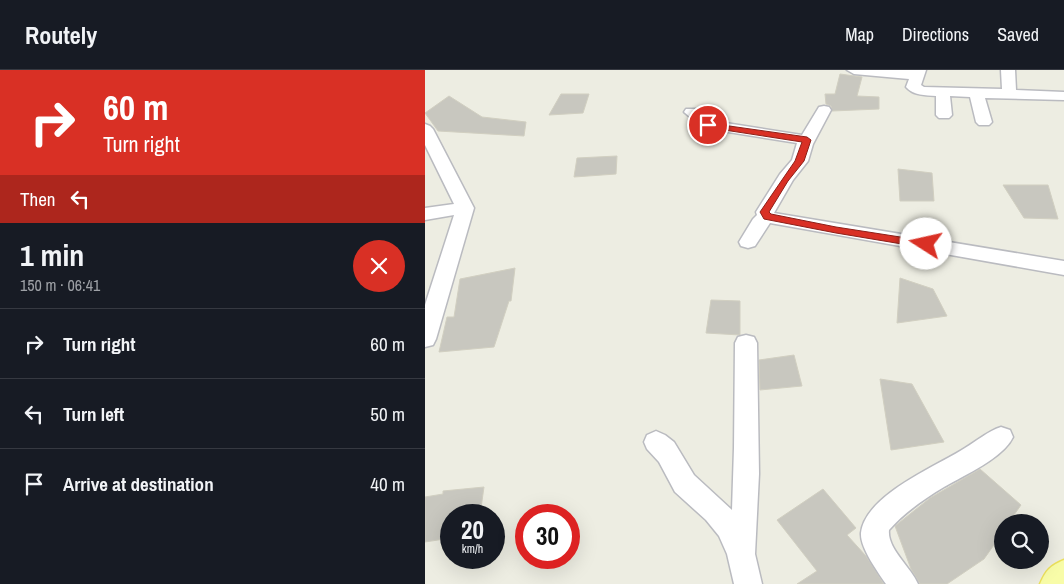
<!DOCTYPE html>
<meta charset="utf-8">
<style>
body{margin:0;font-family:"Archivo Narrow",sans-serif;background:#20242c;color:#f1f3f6;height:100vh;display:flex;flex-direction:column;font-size:19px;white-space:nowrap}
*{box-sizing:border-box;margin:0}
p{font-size:16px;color:#9ea1a6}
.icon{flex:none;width:28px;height:28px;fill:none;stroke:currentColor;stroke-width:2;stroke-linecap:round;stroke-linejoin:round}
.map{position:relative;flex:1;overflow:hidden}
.drawer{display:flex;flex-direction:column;background:#171b24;width:425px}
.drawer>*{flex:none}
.top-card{background:#d93025;color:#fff;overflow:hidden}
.controls{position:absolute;left:569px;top:444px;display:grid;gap:10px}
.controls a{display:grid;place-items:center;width:55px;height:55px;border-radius:50%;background:#171b24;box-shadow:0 5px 20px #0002;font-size:25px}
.speed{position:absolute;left:15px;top:434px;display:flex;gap:10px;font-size:25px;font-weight:700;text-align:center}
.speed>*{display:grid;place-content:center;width:65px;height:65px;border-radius:50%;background:#171b24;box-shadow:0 5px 20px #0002;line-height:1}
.speed small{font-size:12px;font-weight:400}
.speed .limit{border:8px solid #d22;background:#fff;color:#111}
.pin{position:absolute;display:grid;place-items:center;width:42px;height:42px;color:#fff;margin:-21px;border:2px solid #fff;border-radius:50%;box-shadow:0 1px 5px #0007}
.me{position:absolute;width:55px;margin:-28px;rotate:280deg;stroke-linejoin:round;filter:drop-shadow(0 0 4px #0008)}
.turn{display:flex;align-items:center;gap:18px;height:105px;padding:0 20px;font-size:22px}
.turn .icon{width:65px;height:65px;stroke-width:2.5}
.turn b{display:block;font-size:35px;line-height:42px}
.then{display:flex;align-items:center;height:48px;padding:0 20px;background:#0003;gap:10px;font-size:19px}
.round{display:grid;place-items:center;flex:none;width:52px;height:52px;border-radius:26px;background:#20242c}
.headline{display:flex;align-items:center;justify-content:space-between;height:85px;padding:0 20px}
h1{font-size:30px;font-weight:800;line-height:38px}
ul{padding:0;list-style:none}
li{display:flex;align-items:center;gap:15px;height:70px;padding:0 20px;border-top:1px solid #363941}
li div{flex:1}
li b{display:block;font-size:19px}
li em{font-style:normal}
header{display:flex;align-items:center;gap:30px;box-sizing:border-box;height:70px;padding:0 25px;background:#171b24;border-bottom:1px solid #363941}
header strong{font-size:24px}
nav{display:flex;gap:28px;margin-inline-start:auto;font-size:18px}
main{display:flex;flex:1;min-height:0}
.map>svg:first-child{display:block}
.building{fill:#c8c7bf;stroke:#d1cfc1}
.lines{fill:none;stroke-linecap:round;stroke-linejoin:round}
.minor-casing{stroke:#babbc0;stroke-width:3}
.major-casing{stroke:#ece15c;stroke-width:3}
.minor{fill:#fff;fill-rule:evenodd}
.major{fill:#f8fca8;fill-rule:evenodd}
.route{fill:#d93025;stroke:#8d1f18}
</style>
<header>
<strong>Routely</strong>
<nav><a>Map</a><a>Directions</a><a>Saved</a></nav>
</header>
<main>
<section class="drawer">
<div class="top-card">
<div class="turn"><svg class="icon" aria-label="right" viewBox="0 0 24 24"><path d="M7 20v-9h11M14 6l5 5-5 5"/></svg><div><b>60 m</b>Turn right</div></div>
<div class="then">Then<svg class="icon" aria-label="left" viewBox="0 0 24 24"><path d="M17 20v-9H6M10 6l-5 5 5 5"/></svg></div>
</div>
<div class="headline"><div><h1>1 min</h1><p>150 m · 06:41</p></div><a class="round" style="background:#d93025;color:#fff"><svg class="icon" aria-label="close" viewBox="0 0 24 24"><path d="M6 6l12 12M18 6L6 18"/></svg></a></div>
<ul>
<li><svg class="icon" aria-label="right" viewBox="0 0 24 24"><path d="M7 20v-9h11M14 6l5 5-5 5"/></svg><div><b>Turn right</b></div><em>60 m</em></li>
<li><svg class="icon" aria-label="left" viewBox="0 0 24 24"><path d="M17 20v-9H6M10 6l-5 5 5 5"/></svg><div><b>Turn left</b></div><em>50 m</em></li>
<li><svg class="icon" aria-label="arrive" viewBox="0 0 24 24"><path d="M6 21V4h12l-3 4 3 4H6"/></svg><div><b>Arrive at destination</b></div><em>40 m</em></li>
</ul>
</section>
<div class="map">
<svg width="639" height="514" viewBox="0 0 639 514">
<rect width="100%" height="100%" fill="#edede2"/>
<!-- building -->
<g class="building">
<path d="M 415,4 L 437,7 L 432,26 L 454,27 L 454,39 L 407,41 L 406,36 L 401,34 L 400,24 L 410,24 Z"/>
<path d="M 136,24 L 164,24 L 158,43 L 124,45 Z"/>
<path d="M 24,26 L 57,47 L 101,52 L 99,66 L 13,61 L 0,43 Z"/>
<path d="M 192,86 L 191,104 L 149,107 L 152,88 Z"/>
<path d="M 473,99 L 507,103 L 509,131 L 475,131 Z"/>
<path d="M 578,115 L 623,115 L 633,149 L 599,148 Z"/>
<path d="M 90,198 L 86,231 L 84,231 L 69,277 L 14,282 L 22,247 L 29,247 L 35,209 Z"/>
<path d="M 475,208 L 508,219 L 522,246 L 472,253 Z"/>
<path d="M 286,230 L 315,231 L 315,265 L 281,263 Z"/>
<path d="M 369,285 L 377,316 L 335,320 L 334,290 Z"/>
<path d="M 455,309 L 487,314 L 519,372 L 466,380 Z"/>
<path d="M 555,399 L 596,435 L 584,452 L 578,452 L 578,462 L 559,489 L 522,514 L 495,514 L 486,499 L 470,456 L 505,428 Z"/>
<path d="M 59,417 L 55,445 L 26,445 L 26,468 L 0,472 L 0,427 L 18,424 L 18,421 Z"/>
<path d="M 398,419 L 431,458 L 422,465 L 441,486 L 459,514 L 372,514 L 392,501 L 352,450 Z"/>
</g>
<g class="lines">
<defs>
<g id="minor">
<path d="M 422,0 L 501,0 L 496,15 L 499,17 L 577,19 L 576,0 L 590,0 L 591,20 L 639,22 L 639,30 L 560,28 L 567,52 L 564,55 L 554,55 L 551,52 L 545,27 L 525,26 L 527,45 L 524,48 L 514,48 L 511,45 L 511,26 C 500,25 489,26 481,17 L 484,9 L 429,4 Z"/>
<path d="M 399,36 L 404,37 L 406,40 L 388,74 L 383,91 L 368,110 L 349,143 L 639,191 L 639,205 L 345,153 L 330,176 L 323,178 L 316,176 L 314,172 L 328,149 L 332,145 L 331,142 L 355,104 L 367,90 L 372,73 L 278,58 L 259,42 L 261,39 L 271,39 L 288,51 L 377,65 L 394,37 Z"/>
<path d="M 0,54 L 5,56 L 8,59 L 49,138 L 11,269 L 8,275 L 0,277 L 0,235 L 29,145 L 0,150 L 0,138 L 29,134 L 0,75 Z"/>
<path d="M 321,265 L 329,267 L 332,273 L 334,404 L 330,484 L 337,514 L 309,514 L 302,484 L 294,466 L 281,450 L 250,422 L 234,392 L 222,379 L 219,372 L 222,365 L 231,361 L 240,365 L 249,372 L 269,405 L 307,440 L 309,378 L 310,273 L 313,267 Z"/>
<path d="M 576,357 L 585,360 L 588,367 C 578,388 540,405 519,417 C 499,429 480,442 464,460 C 462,479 486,497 493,514 L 461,514 C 453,502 435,478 436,463 C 440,425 512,396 540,378 C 552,371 563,361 576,357 Z"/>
</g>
<path id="major" d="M 639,490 L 639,514 L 615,514 C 621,500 625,496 639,490 Z"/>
</defs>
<!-- minor casing -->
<use href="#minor" class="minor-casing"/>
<!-- major casing -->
<use href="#major" class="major-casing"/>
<!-- minor -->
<use href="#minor" class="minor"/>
<!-- major -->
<use href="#major" class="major"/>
</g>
<!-- route -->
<path class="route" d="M 283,53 L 382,67 L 386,70 L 379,91 L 363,111 L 344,142 L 346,144 L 411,157 L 501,171 L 506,174 L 501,178 L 411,163 L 339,149 L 335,142 L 370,91 L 377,72 L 280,57 L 280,54 Z"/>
</svg>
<div class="controls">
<a><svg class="icon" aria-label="search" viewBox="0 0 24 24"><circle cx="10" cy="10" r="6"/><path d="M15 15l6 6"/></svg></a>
</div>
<div class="speed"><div>20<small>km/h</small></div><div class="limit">30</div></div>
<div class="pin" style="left:283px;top:55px;background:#d93025"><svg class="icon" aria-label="arrive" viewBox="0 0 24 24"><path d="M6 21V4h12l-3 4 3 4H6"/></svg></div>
<svg class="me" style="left:501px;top:174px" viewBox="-20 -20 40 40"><circle r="19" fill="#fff"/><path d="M0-13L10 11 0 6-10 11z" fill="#d93025"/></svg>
</div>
</main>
